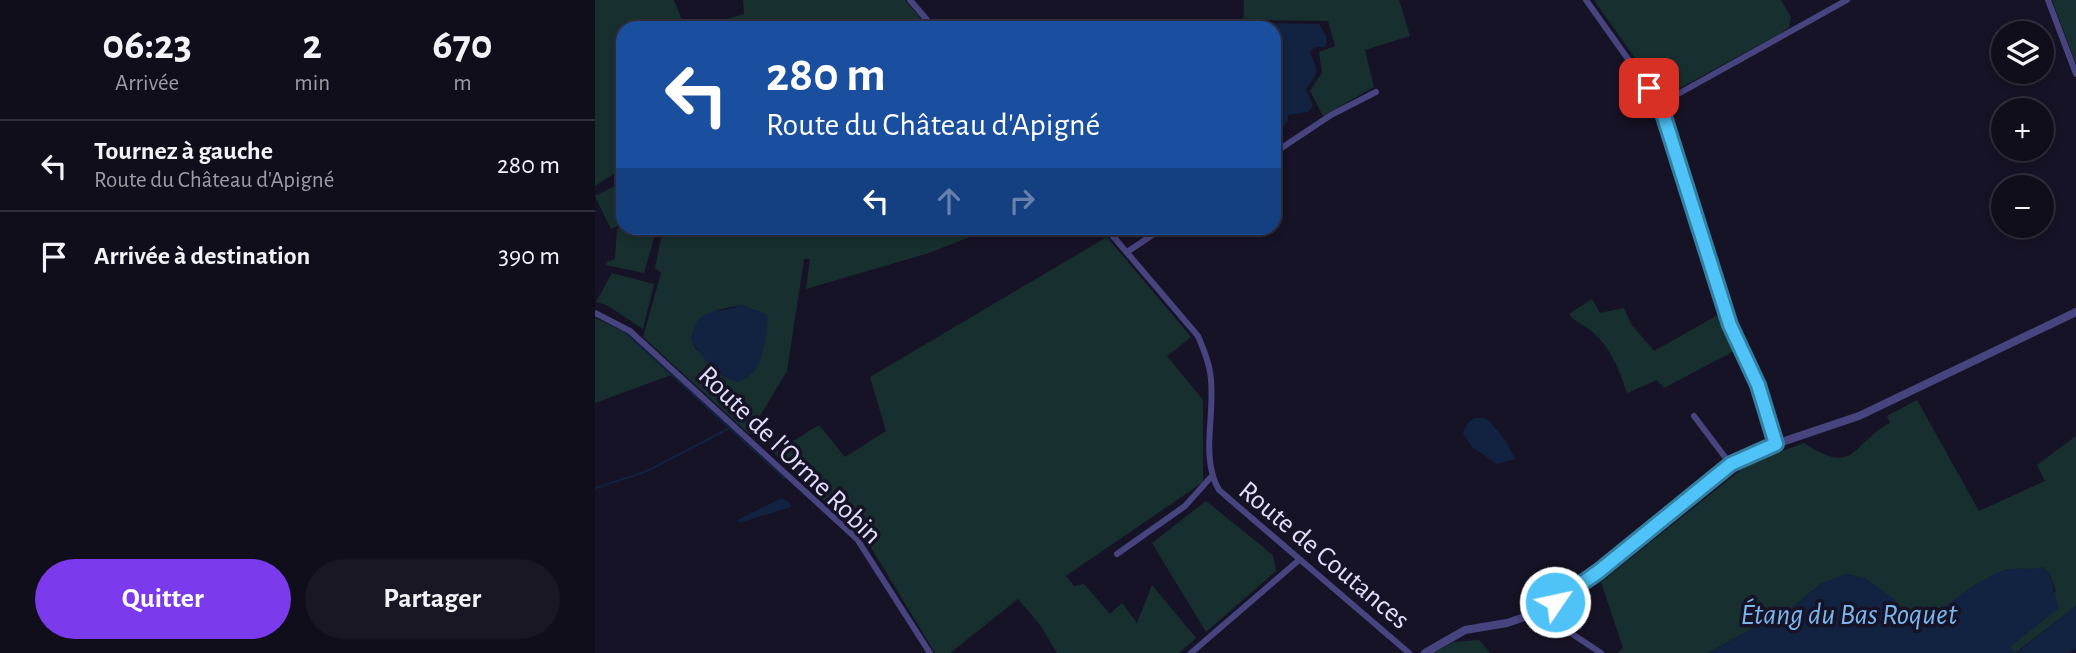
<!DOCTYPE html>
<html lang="fr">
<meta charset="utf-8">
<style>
body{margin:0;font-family:"Alegreya Sans",sans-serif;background:#1a1725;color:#f1f3f6;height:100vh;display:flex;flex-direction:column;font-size:26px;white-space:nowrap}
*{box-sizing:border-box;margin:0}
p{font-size:23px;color:#9c9ca3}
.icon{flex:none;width:38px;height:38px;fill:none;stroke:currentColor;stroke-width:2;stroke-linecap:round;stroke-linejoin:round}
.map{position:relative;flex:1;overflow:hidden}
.sheet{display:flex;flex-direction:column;background:#110e1c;width:595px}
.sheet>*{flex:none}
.hud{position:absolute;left:21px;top:21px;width:665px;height:214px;border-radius:21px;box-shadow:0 4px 10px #0003,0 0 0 2px #302e3b;background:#1a4fa0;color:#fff;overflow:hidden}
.tools{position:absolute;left:1396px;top:21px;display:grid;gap:14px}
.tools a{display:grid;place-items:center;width:63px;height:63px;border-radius:50%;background:#110e1c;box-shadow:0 4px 10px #0003,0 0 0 2px #302e3b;font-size:35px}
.pin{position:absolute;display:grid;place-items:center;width:60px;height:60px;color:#fff;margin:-30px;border-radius:14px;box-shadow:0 4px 10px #0006}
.me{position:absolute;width:77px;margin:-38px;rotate:56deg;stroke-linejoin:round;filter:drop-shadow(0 0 5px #0008)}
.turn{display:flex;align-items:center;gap:24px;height:147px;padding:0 35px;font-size:32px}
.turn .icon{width:91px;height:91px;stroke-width:2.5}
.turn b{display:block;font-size:49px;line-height:60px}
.lanes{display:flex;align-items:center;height:66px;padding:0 35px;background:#0003;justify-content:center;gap:35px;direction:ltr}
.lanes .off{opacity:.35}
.eta{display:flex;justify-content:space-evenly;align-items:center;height:119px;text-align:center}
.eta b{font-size:42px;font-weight:700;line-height:49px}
.action{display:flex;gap:14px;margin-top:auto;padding:14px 35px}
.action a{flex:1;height:80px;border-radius:42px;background:#7c3aed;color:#fff;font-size:28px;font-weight:700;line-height:80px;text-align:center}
.action a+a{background:#1a1725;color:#f1f3f6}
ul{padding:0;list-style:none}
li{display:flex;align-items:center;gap:21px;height:91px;padding:0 35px;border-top:2px solid #302e3b}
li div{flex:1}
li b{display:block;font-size:26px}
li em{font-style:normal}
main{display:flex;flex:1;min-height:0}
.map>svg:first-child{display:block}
.green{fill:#17302f;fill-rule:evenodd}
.water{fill:#122241}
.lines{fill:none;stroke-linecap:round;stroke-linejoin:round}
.stream{stroke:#122241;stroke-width:2}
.minor{stroke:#47447f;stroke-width:6}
.tertiary{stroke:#47447f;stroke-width:8}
.route-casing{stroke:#337fa1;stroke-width:18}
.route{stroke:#4fc3f7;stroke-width:12}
.labels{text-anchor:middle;stroke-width:7;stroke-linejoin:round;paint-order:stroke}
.street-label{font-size:28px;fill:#e1ddfb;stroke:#171326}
.water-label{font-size:30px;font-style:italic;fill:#78b6ee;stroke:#171326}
</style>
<main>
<section class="sheet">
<div class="eta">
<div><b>06:23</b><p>Arrivée</p></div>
<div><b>2</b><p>min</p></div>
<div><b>670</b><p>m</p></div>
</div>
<ul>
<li><svg class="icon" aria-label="left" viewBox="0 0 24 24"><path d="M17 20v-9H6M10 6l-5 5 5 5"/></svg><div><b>Tournez à gauche</b><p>Route du Château d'Apigné</p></div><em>280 m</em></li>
<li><svg class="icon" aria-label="arrive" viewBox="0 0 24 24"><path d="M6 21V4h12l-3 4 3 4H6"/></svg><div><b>Arrivée à destination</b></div><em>390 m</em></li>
</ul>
<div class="action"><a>Quitter</a><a>Partager</a></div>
</section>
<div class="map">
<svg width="1481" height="653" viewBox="0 0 1481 653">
<rect width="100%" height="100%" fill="#171326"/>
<!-- green -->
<g class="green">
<path d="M 0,0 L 79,0 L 90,28 L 28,28 L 28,168 L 0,186 Z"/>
<path d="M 148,0 L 310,0 L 334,28 L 99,28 L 149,14 Z"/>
<path d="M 649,0 L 804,0 L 815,36 L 770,50 L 779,87 L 728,116 L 715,91 L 727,72 L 724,52 L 740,46 L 733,21 L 663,20 L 648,24 Z"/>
<path d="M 999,0 L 1186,0 L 1196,17 L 1194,27 L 1186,33 L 1076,93 L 1061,88 Z"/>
<path d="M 1457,0 L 1481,0 L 1481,64 Z"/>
<path d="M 28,182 L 28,223 L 16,229 L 0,196 Z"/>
<path d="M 28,226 L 62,228 L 49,273 L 11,265 L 12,262 L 20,259 L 22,229 Z"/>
<path d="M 68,228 L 397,228 L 334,253 L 211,289 L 215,259 L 209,259 L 192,371 L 154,434 L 48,337 L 66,273 L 60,268 ZM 146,305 L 162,311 L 130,378 L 100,348 L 96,338 L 122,310 Z"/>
<path d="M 512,237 L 596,337 L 572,356 L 608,400 L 608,482 L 471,576 L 479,586 L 489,584 L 515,614 L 527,603 L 542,623 L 557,585 L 601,638 L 584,653 L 462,653 L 445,625 L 423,599 L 355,653 L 340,653 L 272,541 L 179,453 L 224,425 L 250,457 L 291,431 L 275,377 Z"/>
<path d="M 17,273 L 59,284 L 48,329 L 12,305 L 1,302 Z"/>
<path d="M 997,299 L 1005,313 L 1029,308 L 1036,324 L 1059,351 L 1123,315 L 1141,350 L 1069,388 L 1062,380 L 1032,393 C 1024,370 1018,352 1000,334 C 992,326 982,324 974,314 Z"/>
<path d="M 0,318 L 28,331 L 76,375 L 0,403 Z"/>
<path d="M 1322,400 L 1384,511 L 1450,481 L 1442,465 L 1481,436 L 1481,606 L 1420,653 L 1415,647 L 1461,591 L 1454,572 L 1448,568 C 1437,570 1427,568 1416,569 C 1391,572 1344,613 1323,628 L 1298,598 L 1227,583 L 1199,606 L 1113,653 L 1022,653 L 1028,648 L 1006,582 L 1153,464 L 1209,443 C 1262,478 1257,442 1295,423 L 1292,416 Z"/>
<path d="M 611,501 L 678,555 L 681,571 L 611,632 L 557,543 Z"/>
<path d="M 884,640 L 895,653 L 838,653 L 859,642 Z"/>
</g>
<!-- water -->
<g class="water">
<path d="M 666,23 L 724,24 L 732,37 L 730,47 L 721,47 L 715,52 C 723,70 724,73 711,89 L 718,106 L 713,112 L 693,115 L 693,121 L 687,127 L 679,127 L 679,28 L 657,28 Z"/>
<path d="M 146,305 L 171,314 L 173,319 C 169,343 170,373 143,382 C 124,378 104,355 96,339 C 104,303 121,316 146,305 Z"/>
<path d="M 879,418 L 890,418 C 904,430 912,442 920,459 L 902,464 L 877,447 L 868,433 L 872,424 Z"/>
<path d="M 186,498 L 194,502 L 196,507 L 144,523 L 142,520 Z"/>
<path d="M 1448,567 L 1454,572 L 1464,608 L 1415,647 L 1420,653 L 1113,653 L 1199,606 L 1227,583 L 1252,574 L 1270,578 L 1298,598 L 1323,628 C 1344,612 1390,572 1416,569 C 1427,568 1436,570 1448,567 Z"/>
<path d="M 1481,606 L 1481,648 L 1474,653 L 1421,653 Z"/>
</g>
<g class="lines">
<!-- stream -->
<g class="stream">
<path d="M 30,332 L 189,478"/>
<path d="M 0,488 L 50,472 L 133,429"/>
</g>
<!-- minor -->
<g class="minor">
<path d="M 315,0 L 339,28"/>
<path d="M 991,0 L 1065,104 L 1135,325 L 1163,385 L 1181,444"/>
<path d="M 1453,0 L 1481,74"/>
<path d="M 1065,104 L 1252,0"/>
<path d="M 679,153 L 736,115 L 781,92"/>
<path d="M 511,228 L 603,336 C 608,348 613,359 615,372 C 622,410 604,456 624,490 L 814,653"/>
<path d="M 532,252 L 568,228"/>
<path d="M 0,313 L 35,331 L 262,539 L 335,653"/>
<path d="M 1099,416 L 1136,465"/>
<path d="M 522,554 L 590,506 L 616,477"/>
<path d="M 944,612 L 1006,653"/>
<path d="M 596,653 L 704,560"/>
</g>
<!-- tertiary -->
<path class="tertiary" d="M 830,653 L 870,630 L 912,623 L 944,612 L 1003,572 L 1136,465 L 1181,444 L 1264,416 L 1481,312"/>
</g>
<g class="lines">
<defs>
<path id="route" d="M 960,602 L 1003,572 L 1136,464 L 1181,444 L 1163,385 L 1135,325 L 1065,104 L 1054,88"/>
</defs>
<!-- route casing -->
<use href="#route" class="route-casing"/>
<!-- route -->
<use href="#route" class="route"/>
</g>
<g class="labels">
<!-- street labels -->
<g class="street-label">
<text transform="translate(196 454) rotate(44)" y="10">Route de l'Orme Robin</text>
<text transform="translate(730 554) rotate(40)" y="10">Route de Coutances</text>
</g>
<!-- water labels -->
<g class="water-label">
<text x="1254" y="624">Étang du Bas Roquet</text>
</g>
</g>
</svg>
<div class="tools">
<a><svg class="icon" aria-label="layers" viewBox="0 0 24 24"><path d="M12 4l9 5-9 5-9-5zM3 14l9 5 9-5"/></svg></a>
<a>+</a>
<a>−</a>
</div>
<div class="pin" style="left:1054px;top:88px;background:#d93025"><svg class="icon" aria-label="arrive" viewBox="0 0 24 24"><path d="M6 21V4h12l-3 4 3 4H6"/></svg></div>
<svg class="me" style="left:960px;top:602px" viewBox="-20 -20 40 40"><circle r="17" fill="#4fc3f7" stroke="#fff" stroke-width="3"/><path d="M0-11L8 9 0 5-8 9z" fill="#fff"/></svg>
<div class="hud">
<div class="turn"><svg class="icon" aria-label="left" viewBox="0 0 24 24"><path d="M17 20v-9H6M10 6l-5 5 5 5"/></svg><div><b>280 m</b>Route du Château d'Apigné</div></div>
<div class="lanes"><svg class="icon" aria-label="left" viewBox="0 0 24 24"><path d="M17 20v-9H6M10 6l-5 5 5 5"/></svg><svg class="icon off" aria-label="ahead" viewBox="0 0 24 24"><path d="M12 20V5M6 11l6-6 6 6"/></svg><svg class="icon off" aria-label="right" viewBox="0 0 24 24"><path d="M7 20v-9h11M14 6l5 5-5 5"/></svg></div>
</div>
</div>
</main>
